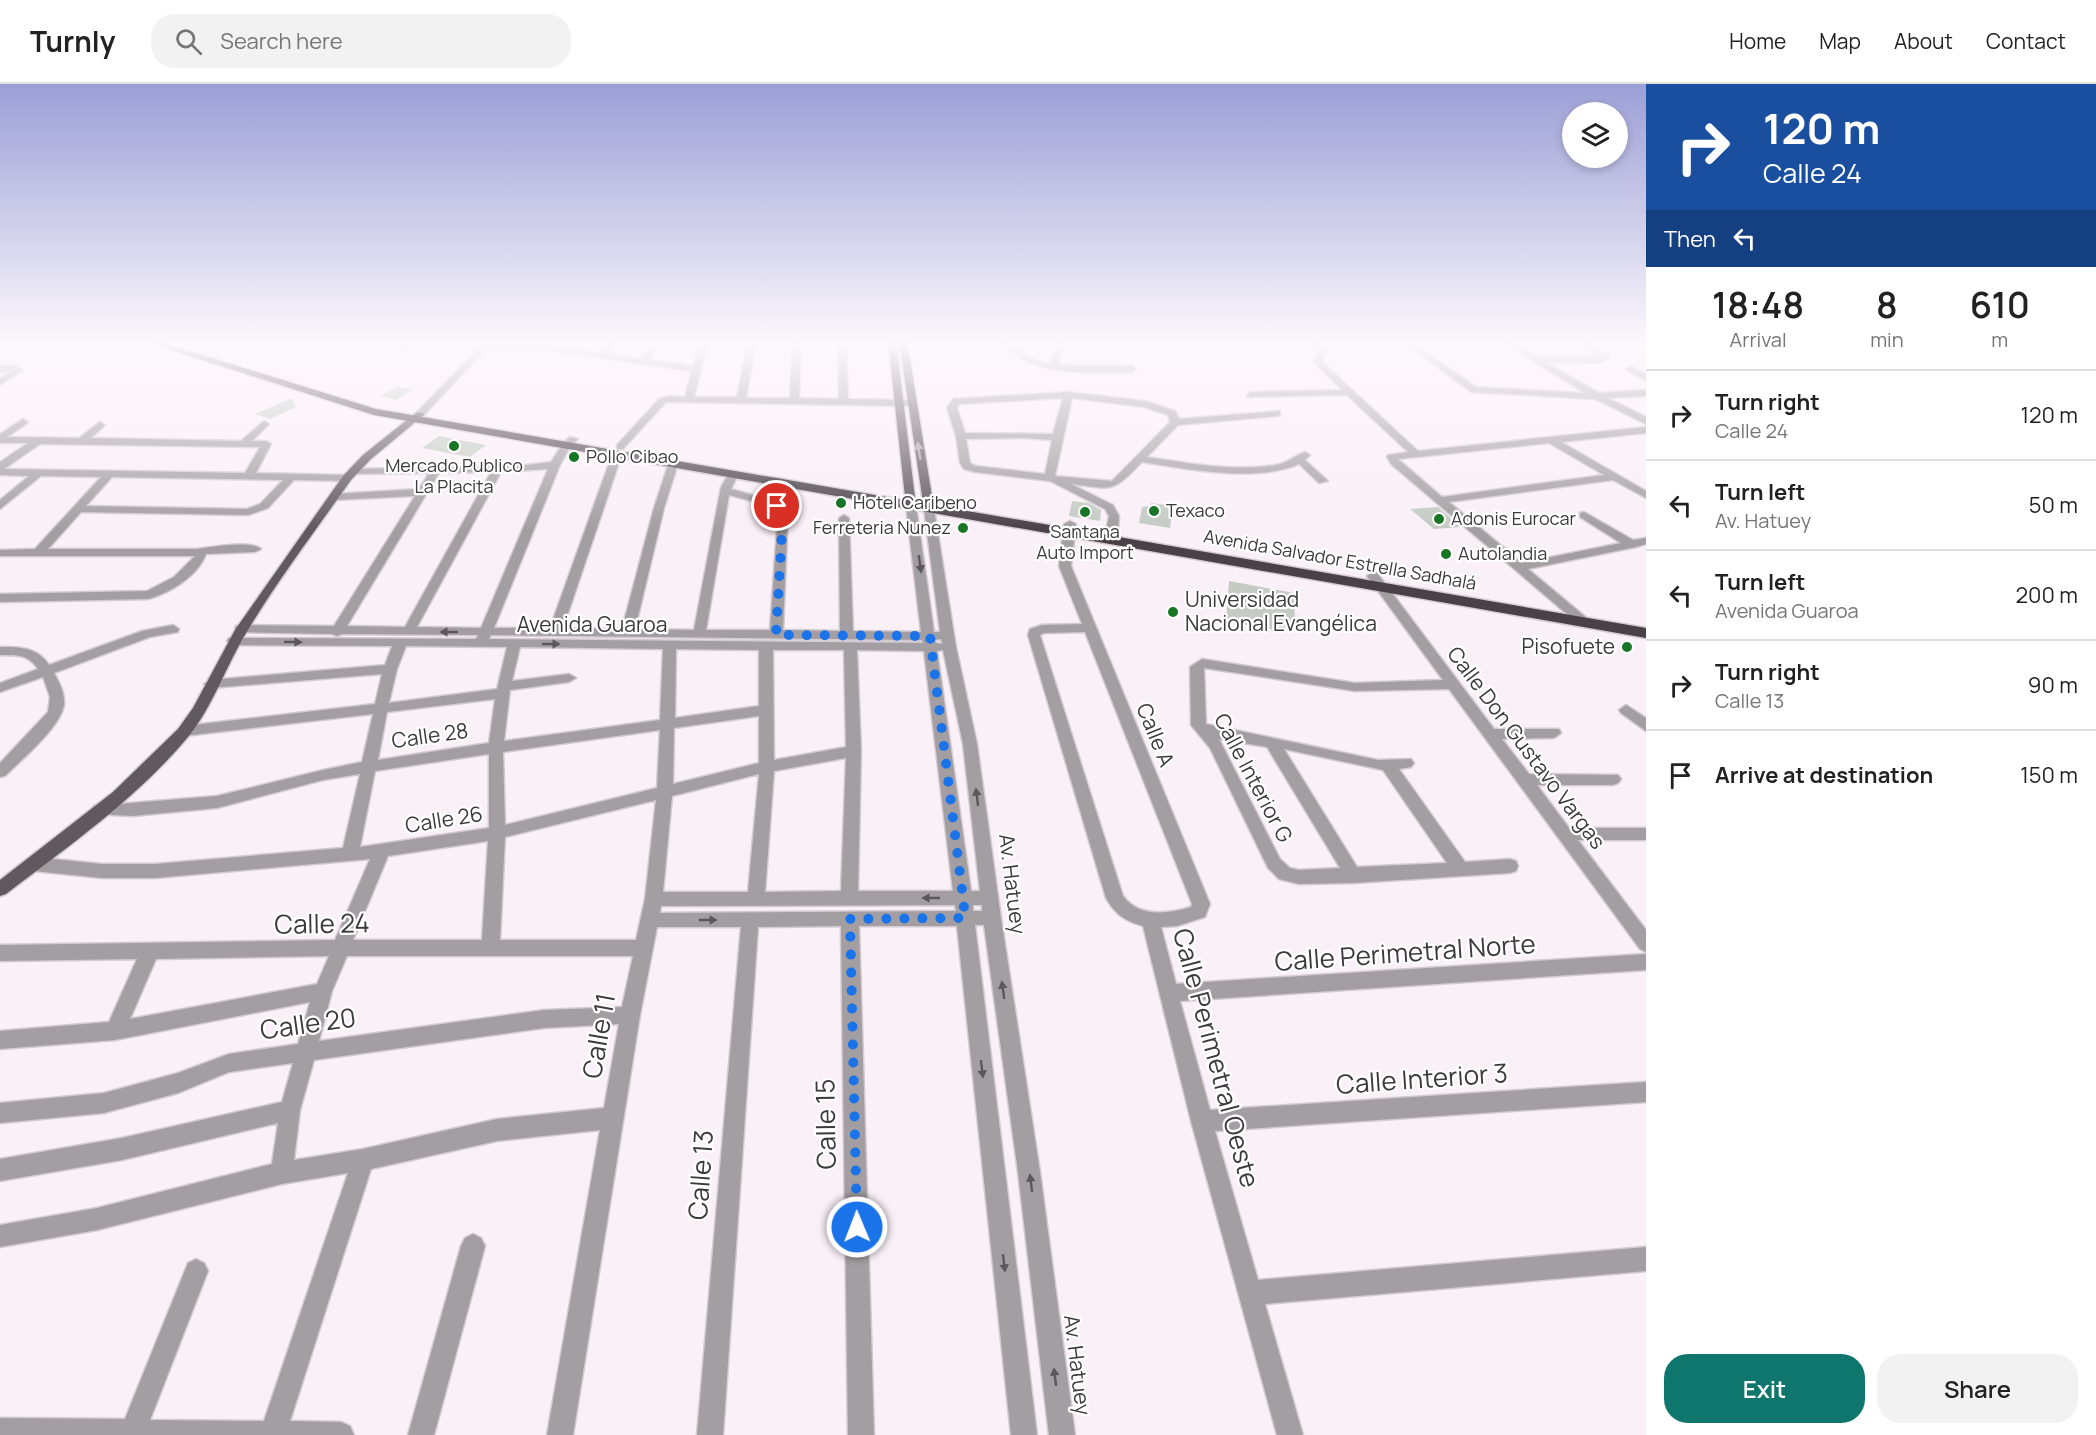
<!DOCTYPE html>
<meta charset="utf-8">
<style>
body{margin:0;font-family:Manrope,sans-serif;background:#f2f2f2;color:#222;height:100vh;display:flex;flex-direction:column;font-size:22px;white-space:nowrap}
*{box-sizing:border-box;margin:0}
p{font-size:20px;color:#767676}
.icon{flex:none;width:33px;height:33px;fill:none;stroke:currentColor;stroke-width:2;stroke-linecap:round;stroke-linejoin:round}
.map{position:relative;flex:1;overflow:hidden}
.drawer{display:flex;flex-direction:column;background:#fff;width:450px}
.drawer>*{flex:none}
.banner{background:#1a4fa0;color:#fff;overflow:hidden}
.controls{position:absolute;left:1562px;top:18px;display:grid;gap:12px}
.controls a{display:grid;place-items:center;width:66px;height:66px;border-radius:50%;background:#fff;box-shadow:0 3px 9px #0003;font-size:30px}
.pin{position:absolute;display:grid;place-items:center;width:51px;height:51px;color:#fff;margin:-26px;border:3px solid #fff;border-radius:50%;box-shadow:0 2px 6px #0007}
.me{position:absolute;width:66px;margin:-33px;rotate:359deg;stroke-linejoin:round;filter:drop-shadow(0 0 4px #0008)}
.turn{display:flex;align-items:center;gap:21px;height:126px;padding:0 18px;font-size:27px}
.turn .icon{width:78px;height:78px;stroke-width:2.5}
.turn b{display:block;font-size:42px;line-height:51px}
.then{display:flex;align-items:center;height:57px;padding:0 18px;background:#0003;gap:12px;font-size:22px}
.eta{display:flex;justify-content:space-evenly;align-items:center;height:102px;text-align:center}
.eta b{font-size:36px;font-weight:600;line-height:42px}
.button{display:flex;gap:12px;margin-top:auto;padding:12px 18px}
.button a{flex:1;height:69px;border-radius:24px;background:#0f766e;color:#fff;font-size:24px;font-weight:600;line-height:69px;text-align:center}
.button a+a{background:#f2f2f2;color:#222}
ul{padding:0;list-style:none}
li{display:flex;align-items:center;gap:18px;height:90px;padding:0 18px;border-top:2px solid #e0e0e0}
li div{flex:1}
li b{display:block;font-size:22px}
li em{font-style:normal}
header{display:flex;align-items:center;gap:36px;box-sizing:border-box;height:84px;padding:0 30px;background:#fff;border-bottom:2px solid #e0e0e0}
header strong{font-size:28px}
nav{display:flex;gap:33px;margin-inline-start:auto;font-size:21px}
.search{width:420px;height:54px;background:#f2f2f2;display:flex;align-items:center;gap:15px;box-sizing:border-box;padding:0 21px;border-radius:24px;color:#767676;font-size:22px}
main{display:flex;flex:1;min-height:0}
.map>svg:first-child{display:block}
.building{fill:#c3cbc3}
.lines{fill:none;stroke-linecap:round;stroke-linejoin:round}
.minor-casing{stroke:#d4cbd2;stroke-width:3}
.major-casing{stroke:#d4cbd2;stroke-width:3}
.highway-casing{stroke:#d4cbd2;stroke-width:3}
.minor{fill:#a39ea2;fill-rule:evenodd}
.major{fill:#60595f;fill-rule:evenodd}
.highway{fill:#494147;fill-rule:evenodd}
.oneway{fill:#a8a4a7}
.oneway2{fill:#5c575b}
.route{stroke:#1a73e8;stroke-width:10;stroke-dasharray:0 18}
.poi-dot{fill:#177525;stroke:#fff;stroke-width:2}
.labels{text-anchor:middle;stroke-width:4.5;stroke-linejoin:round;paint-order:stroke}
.far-poi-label{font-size:18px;fill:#3d393c;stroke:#fff;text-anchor:start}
.far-street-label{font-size:18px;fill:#3d393c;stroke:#fff}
.poi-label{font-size:21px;fill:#3d393c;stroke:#fff;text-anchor:start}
.street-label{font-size:21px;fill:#3d393c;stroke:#fff}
.near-street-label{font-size:26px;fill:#3d393c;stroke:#fff}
</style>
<header>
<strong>Turnly</strong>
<div class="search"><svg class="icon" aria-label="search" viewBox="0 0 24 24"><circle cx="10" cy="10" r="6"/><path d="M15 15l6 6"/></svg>Search here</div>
<nav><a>Home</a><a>Map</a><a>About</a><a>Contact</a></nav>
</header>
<main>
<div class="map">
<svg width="1646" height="1351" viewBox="0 0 1646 1351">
<rect width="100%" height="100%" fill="#faf0f8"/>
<!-- building -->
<g class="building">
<path d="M 375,257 L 446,257 L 438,267 L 375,266 Z"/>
<path d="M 397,303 L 413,306 L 396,316 L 380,312 Z"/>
<path d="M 292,314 L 296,323 L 270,335 L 255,330 Z"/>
<path d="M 439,352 L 486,361 L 470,373 L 422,364 Z"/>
<path d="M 1072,417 L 1089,419 L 1101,426 L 1100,437 L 1069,432 Z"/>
<path d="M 1151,419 L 1173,422 L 1170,444 L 1139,439 L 1142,423 L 1150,422 Z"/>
<path d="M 1438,423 L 1461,443 L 1434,445 L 1410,425 Z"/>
<path d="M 1229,497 L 1294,509 L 1295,541 L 1285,539 L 1286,548 L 1226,537 Z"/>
</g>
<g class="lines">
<defs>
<g id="minor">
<path d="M 486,257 L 494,257 L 492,260 L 531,260 L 602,269 L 610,257 L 618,257 L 609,270 L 642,275 L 651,257 L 659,257 L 650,276 L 693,282 L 700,257 L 708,257 L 694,313 L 737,313 L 748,257 L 756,257 L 746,314 L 790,314 L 793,257 L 801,257 L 799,314 L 839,315 L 838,257 L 846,257 L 848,315 L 911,316 L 916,319 L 911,322 L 669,318 L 665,319 L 623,365 L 617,365 L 617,361 L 659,315 L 669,312 L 685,313 L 692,287 L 531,264 L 487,264 L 423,332 L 417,332 L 417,328 Z"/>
<path d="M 1001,257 L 1009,257 C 1021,269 1033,276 1050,280 L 1057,257 L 1065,257 L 1058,281 L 1132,282 L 1136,285 L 1132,288 C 1087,288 1033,295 1001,257 Z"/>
<path d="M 1310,257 L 1318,257 L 1328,266 L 1321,277 L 1418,367 L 1646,343 L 1646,349 L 1561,358 L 1646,407 L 1646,414 L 1613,396 L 1449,418 L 1522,479 L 1621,459 L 1580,433 L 1580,429 L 1584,428 L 1633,456 L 1646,454 L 1646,460 L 1636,463 L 1528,485 L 1589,536 L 1591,539 L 1589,542 L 1581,542 L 1391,380 L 1387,373 L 1388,371 L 1408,368 L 1347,311 L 1248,313 L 1247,311 L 1251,308 L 1342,306 L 1313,277 L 1319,266 ZM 1549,359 L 1604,391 L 1442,413 L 1398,375 Z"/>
<path d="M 1402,257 L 1411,257 L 1476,303 L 1585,309 L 1500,257 L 1509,257 L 1536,273 L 1600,273 L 1577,257 L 1586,257 L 1609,271 L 1609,275 L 1598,279 L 1545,278 L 1599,309 L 1646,306 L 1646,312 L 1608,314 L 1646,333 L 1646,340 L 1595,315 L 1471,308 Z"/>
<path d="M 14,281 L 23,286 L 0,301 L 0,294 L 12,287 L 0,288 L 0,282 Z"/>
<path d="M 1630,282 L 1646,290 L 1646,296 L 1627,287 L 1626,285 Z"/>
<path d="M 1068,308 L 1145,317 L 1175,327 L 1179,335 L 1280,327 L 1280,331 L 1277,332 L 1178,341 L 1147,373 C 1188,379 1234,388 1276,381 C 1288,379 1294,372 1305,368 L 1310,371 L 1305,376 L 1328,397 L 1319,399 L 1299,380 C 1256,399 1187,385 1142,378 C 1111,410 1113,405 1071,400 L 1113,421 L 1119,432 L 1118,447 L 1112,450 L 1106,447 L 1109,432 L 1105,425 L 1050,397 L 975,388 L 964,385 L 960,379 L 956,352 L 947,324 L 953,315 ZM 1063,314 L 1053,350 L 965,349 L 957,324 L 959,320 ZM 1072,314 L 1144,323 L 1168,331 L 1170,338 L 1112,397 L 1055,392 ZM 1023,354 L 1052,356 L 1045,390 L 976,382 L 970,379 L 966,355 Z"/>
<path d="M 23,335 L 28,338 L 26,340 L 7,353 L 79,354 L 100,338 L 105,341 L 91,354 L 241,357 L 264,337 L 269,340 L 252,357 L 266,357 L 271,360 L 256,389 L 347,391 L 352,394 L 347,397 L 294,396 L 268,424 L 248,431 L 81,428 L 48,465 L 197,465 C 212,463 250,456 261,465 L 255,468 L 206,470 C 198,492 170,509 148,515 L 0,518 L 0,510 L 147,507 L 174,493 L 195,472 L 0,472 L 0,466 L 35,465 L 101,393 L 41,392 L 0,425 L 0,416 L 29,392 L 0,391 L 0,378 L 28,359 L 0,359 L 0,350 ZM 40,360 L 260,363 L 245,389 L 4,385 ZM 112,393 L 283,396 L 260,420 L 247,425 L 86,422 Z"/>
<path d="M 570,353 L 578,355 L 570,363 L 560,381 L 494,544 L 550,544 L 613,368 L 622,370 L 563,544 L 622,545 L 654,424 L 669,378 L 678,380 L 664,424 L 635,545 L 694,546 L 721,403 L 729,389 L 733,388 L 738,391 L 731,405 L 778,418 L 788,428 L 783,546 L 840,547 L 839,434 L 844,431 L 849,434 L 853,547 L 921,548 L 906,422 L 911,419 L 916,422 L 934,548 L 940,548 L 924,425 L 929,422 L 934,425 L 956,563 L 977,660 L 1001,834 L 1040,1088 L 1075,1351 L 1049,1351 L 1018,1088 L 984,841 L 975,841 L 1037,1351 L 1011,1351 L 957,842 L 859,842 L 874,1351 L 848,1351 L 841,842 L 758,843 L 723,1351 L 697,1351 L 741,843 L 657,843 L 640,931 L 573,1351 L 547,1351 L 600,1046 L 497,1057 L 371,1085 L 290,1337 L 341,1338 L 350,1342 L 354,1351 L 0,1351 L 0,1334 L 125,1335 L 188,1179 L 196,1175 L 204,1179 L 208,1187 L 150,1336 L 264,1337 L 348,1089 L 282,1100 L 97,1146 L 0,1163 L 0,1141 L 97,1124 L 272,1080 L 278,1039 L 122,1076 L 0,1097 L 0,1075 L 122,1054 L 282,1018 L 293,979 L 229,988 L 178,1009 L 104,1029 L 0,1039 L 0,1019 L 104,1009 L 178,989 L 229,970 L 298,960 L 310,918 L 115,956 L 0,965 L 0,947 L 109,938 L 137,875 L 0,877 L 0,861 L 335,856 L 370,775 L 155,794 L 102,794 L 34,787 L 28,785 L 26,780 L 28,775 L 34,773 L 102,780 L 155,780 L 343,764 L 360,690 L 323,696 L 217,724 L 132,732 L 94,730 L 92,726 L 94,722 L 217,712 L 323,686 L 362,678 L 373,630 L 184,652 L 177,647 L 184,642 L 375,620 L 382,590 L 211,604 L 204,600 L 211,596 L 385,581 L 392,562 L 234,561 L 227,557 L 229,554 L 476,555 L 478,551 L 342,550 L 337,552 L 332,550 L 236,548 L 235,545 L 236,542 L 241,541 L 334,542 L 415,412 L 334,416 L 329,413 L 334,410 L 419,405 L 429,389 L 353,390 L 349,389 L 349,385 L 518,382 L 551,378 L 563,359 ZM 548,385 L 481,544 L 417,543 L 501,388 ZM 491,388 L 405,543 L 347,542 L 439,389 ZM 729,411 L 770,422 L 778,429 L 770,546 L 706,546 ZM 491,551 L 922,556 L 923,559 L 489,555 ZM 941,555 L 942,560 L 936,559 L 935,556 ZM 406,562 L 507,563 L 497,605 L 389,619 L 397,585 ZM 520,563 L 663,565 L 660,636 L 504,657 L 510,606 L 569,598 L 576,594 L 569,590 L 512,597 ZM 676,565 L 759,566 L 759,622 L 675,634 ZM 773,566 L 844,566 L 846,663 L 774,676 ZM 857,566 L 924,567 L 953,807 L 858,807 L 861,667 ZM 943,566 L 963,660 L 980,807 L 971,807 L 937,567 ZM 495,615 L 489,659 L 378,676 L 387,628 ZM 759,632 L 759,679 L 673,700 L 674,644 ZM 660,646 L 657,704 L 505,741 L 503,668 ZM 489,670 L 489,744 L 360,763 L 375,687 ZM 846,674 L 841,807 L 765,808 L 774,687 ZM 759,690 L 748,808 L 663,808 L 672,712 ZM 656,716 L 645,815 L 636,856 L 500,856 L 505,753 ZM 488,757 L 482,856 L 353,856 L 388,772 ZM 955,821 L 956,827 L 660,829 L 661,822 ZM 973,821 L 982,821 L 982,827 L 973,827 ZM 329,872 L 317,900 L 130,935 L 156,875 ZM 347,872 L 633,872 L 622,923 L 544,926 L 319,957 L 332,907 ZM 619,940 L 604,1024 L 497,1035 L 363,1065 L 294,1076 L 300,1026 L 314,976 L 544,944 Z"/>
<path d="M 1070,437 L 1076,440 L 1071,482 L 1210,820 L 1205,833 L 1177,842 L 1161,843 L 1176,900 L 1646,870 L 1646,886 L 1180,917 L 1210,1026 L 1646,998 L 1646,1018 L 1215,1047 L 1258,1196 L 1646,1163 L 1646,1187 L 1265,1220 L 1303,1351 L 1277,1351 L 1191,1037 L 1143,842 C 1125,837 1115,830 1106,814 L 1028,551 L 1030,545 L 1042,541 L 1082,540 L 1059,482 L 1064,440 ZM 1085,548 L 1192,820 L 1191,823 C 1168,830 1139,834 1123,812 L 1040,551 L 1044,549 Z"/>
<path d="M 1373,488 L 1377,489 L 1494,645 L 1559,645 L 1561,649 L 1554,654 L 1502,655 L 1529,690 L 1618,691 L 1621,695 L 1618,699 L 1613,701 L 1537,701 L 1569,744 L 1646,744 L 1646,756 L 1578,756 L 1646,846 L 1646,868 L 1640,865 L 1449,605 L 1355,607 L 1204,584 L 1206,640 L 1378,676 L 1411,675 L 1414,679 L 1411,683 L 1399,685 L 1465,778 L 1510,775 L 1516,777 L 1518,782 L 1516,787 L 1510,789 L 1353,799 L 1299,800 L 1279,795 L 1268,784 L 1210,664 L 1191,641 L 1190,583 L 1202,575 L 1355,599 L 1443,596 L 1367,492 ZM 1219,655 L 1267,663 L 1340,784 L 1299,786 L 1290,784 L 1280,775 ZM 1284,665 L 1383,686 L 1447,779 L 1357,783 Z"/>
<path d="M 173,541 L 179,545 L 178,548 L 150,553 L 54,589 C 59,598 65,609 64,620 C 62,642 21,676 5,692 L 0,693 L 0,679 L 48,628 L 50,613 L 43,593 L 0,608 L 0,599 L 38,585 C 28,570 17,571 0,571 L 0,563 C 20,563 37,563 49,581 L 142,547 Z"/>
<path d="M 1626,621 L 1646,634 L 1646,647 L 1621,629 L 1619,626 Z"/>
<path d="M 473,1150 L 481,1154 L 485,1162 L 434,1351 L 408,1351 L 461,1162 L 465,1154 Z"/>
</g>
<g id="major">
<path d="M 888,257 L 896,257 L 916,422 L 911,425 L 906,422 Z"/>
<path d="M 899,257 L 907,257 L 934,425 L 929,428 L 924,425 Z"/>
<path d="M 417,328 L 425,330 L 371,375 L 351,396 C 316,446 279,494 248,546 C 226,581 214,621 188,653 C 137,714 69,762 6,810 L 0,812 L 0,796 L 113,708 L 178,645 L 193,624 L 235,546 L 343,392 L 363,371 Z"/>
</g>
<path id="highway" d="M 143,257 L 157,257 L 376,325 L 1646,544 L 1646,554 L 374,331 Z"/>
</defs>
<!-- minor casing -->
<use href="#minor" class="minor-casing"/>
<!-- major casing -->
<use href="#major" class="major-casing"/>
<!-- highway casing -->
<use href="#highway" class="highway-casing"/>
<!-- minor -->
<use href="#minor" class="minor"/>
<!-- major -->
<use href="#major" class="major"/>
<!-- highway -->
<use href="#highway" class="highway"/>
</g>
<!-- one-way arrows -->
<defs><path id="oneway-solid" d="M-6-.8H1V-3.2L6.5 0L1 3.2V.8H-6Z" transform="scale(1.5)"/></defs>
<use class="oneway" href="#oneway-solid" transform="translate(919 367) rotate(-99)"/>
<g class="oneway2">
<use href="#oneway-solid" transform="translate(920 480) rotate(82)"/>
<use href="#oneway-solid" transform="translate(449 548) rotate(-180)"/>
<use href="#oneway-solid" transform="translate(293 558) rotate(1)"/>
<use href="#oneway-solid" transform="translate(551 560)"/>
<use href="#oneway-solid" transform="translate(977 713) rotate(-97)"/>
<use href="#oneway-solid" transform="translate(931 814) rotate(180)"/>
<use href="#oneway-solid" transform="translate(708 836)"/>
<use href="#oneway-solid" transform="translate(1003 906) rotate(-98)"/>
<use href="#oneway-solid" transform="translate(982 985) rotate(83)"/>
<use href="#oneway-solid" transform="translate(1031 1099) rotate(-97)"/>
<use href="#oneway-solid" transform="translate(1004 1179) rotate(83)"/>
<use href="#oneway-solid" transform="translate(1055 1293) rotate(-97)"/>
</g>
<!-- sky -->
<linearGradient id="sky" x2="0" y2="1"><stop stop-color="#9b9fd6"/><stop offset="0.58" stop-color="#fdf8fc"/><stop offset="1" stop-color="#fdf8fc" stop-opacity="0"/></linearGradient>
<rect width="1646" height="446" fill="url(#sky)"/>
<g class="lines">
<!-- route -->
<path class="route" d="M 777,422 L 783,430 L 776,551 L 930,552 L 963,814 L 965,834 L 850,835 L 857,1143"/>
</g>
<!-- markers -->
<g class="poi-dot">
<circle cx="454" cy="362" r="6"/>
<circle cx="574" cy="373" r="6"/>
<circle cx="841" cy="419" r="6"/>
<circle cx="1154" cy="427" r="6"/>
<circle cx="1085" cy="428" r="6"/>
<circle cx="1439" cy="435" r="6"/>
<circle cx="963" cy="444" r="6"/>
<circle cx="1446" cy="470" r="6"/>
<circle cx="1173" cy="528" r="6"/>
<circle cx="1627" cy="563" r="6"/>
</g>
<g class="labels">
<!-- far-poi labels -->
<g class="far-poi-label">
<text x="586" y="379">Pollo Cibao</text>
<text x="454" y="388" text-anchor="middle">Mercado Publico<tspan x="454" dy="21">La Placita</tspan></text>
<text x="853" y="425">Hotel Caribeno</text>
<text x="1166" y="433">Texaco</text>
<text x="1451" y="441">Adonis Eurocar</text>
<text x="951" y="450" text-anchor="end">Ferreteria Nunez</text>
<text x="1085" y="454" text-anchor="middle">Santana<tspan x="1085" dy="21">Auto Import</tspan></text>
<text x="1458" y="476">Autolandia</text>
</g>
<!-- far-street labels -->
<g class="far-street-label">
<text transform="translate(1340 476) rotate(10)" y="6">Avenida Salvador Estrella Sadhalá</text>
</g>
<!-- poi labels -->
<g class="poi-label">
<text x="1185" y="523">Universidad<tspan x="1185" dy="24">Nacional Evangélica</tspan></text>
<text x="1615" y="570" text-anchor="end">Pisofuete</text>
</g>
<!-- street labels -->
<g class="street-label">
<text x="592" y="548">Avenida Guaroa</text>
<text transform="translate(1155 651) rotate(68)" y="7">Calle A</text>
<text transform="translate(430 652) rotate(-8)" y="7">Calle 28</text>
<text transform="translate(1526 664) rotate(53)" y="7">Calle Don Gustavo Vargas</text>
<text transform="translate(1253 694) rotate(62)" y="7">Calle Interior G</text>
<text transform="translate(444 736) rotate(-9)" y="7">Calle 26</text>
<text transform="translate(1012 800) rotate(83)" y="7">Av. Hatuey</text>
<text transform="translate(1077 1281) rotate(83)" y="7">Av. Hatuey</text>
</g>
<!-- near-street labels -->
<g class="near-street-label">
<text transform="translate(322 840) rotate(-1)" y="9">Calle 24</text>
<text transform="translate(1405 869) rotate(-4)" y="9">Calle Perimetral Norte</text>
<text transform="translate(308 940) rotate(-8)" y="9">Calle 20</text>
<text transform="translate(599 952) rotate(-80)" y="9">Calle 11</text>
<text transform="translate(1216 974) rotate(75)" y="9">Calle Perimetral Oeste</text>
<text transform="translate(1422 995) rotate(-4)" y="9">Calle Interior 3</text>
<text transform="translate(826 1040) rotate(-91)" y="9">Calle 15</text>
<text transform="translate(701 1091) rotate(-86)" y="9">Calle 13</text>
</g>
</g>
</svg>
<div class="controls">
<a><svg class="icon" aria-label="layers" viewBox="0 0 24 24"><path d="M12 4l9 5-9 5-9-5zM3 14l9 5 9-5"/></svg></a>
</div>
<div class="pin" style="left:777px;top:422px;background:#d93025"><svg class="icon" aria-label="arrive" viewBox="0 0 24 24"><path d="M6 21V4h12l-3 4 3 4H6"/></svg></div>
<svg class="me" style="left:857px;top:1143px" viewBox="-20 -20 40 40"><circle r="17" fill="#1a73e8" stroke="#fff" stroke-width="3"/><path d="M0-11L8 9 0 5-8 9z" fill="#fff"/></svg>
</div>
<section class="drawer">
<div class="banner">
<div class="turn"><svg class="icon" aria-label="right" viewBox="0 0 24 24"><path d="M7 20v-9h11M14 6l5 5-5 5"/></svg><div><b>120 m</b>Calle 24</div></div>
<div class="then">Then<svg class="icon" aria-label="left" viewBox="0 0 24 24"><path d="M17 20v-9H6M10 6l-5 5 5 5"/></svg></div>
</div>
<div class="eta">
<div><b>18:48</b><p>Arrival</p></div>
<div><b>8</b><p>min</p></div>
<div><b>610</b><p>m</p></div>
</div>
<ul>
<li><svg class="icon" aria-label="right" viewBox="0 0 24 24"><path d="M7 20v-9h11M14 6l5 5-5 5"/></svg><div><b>Turn right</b><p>Calle 24</p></div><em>120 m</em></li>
<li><svg class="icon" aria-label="left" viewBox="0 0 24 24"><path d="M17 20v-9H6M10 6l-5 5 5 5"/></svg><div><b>Turn left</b><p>Av. Hatuey</p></div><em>50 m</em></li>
<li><svg class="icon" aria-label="left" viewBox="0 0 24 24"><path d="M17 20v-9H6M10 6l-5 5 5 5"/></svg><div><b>Turn left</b><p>Avenida Guaroa</p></div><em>200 m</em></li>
<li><svg class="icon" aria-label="right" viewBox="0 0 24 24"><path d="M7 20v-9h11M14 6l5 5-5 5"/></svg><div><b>Turn right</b><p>Calle 13</p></div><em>90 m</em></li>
<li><svg class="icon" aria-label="arrive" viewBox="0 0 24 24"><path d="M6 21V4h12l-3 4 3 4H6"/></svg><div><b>Arrive at destination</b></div><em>150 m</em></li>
</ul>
<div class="button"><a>Exit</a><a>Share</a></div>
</section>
</main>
